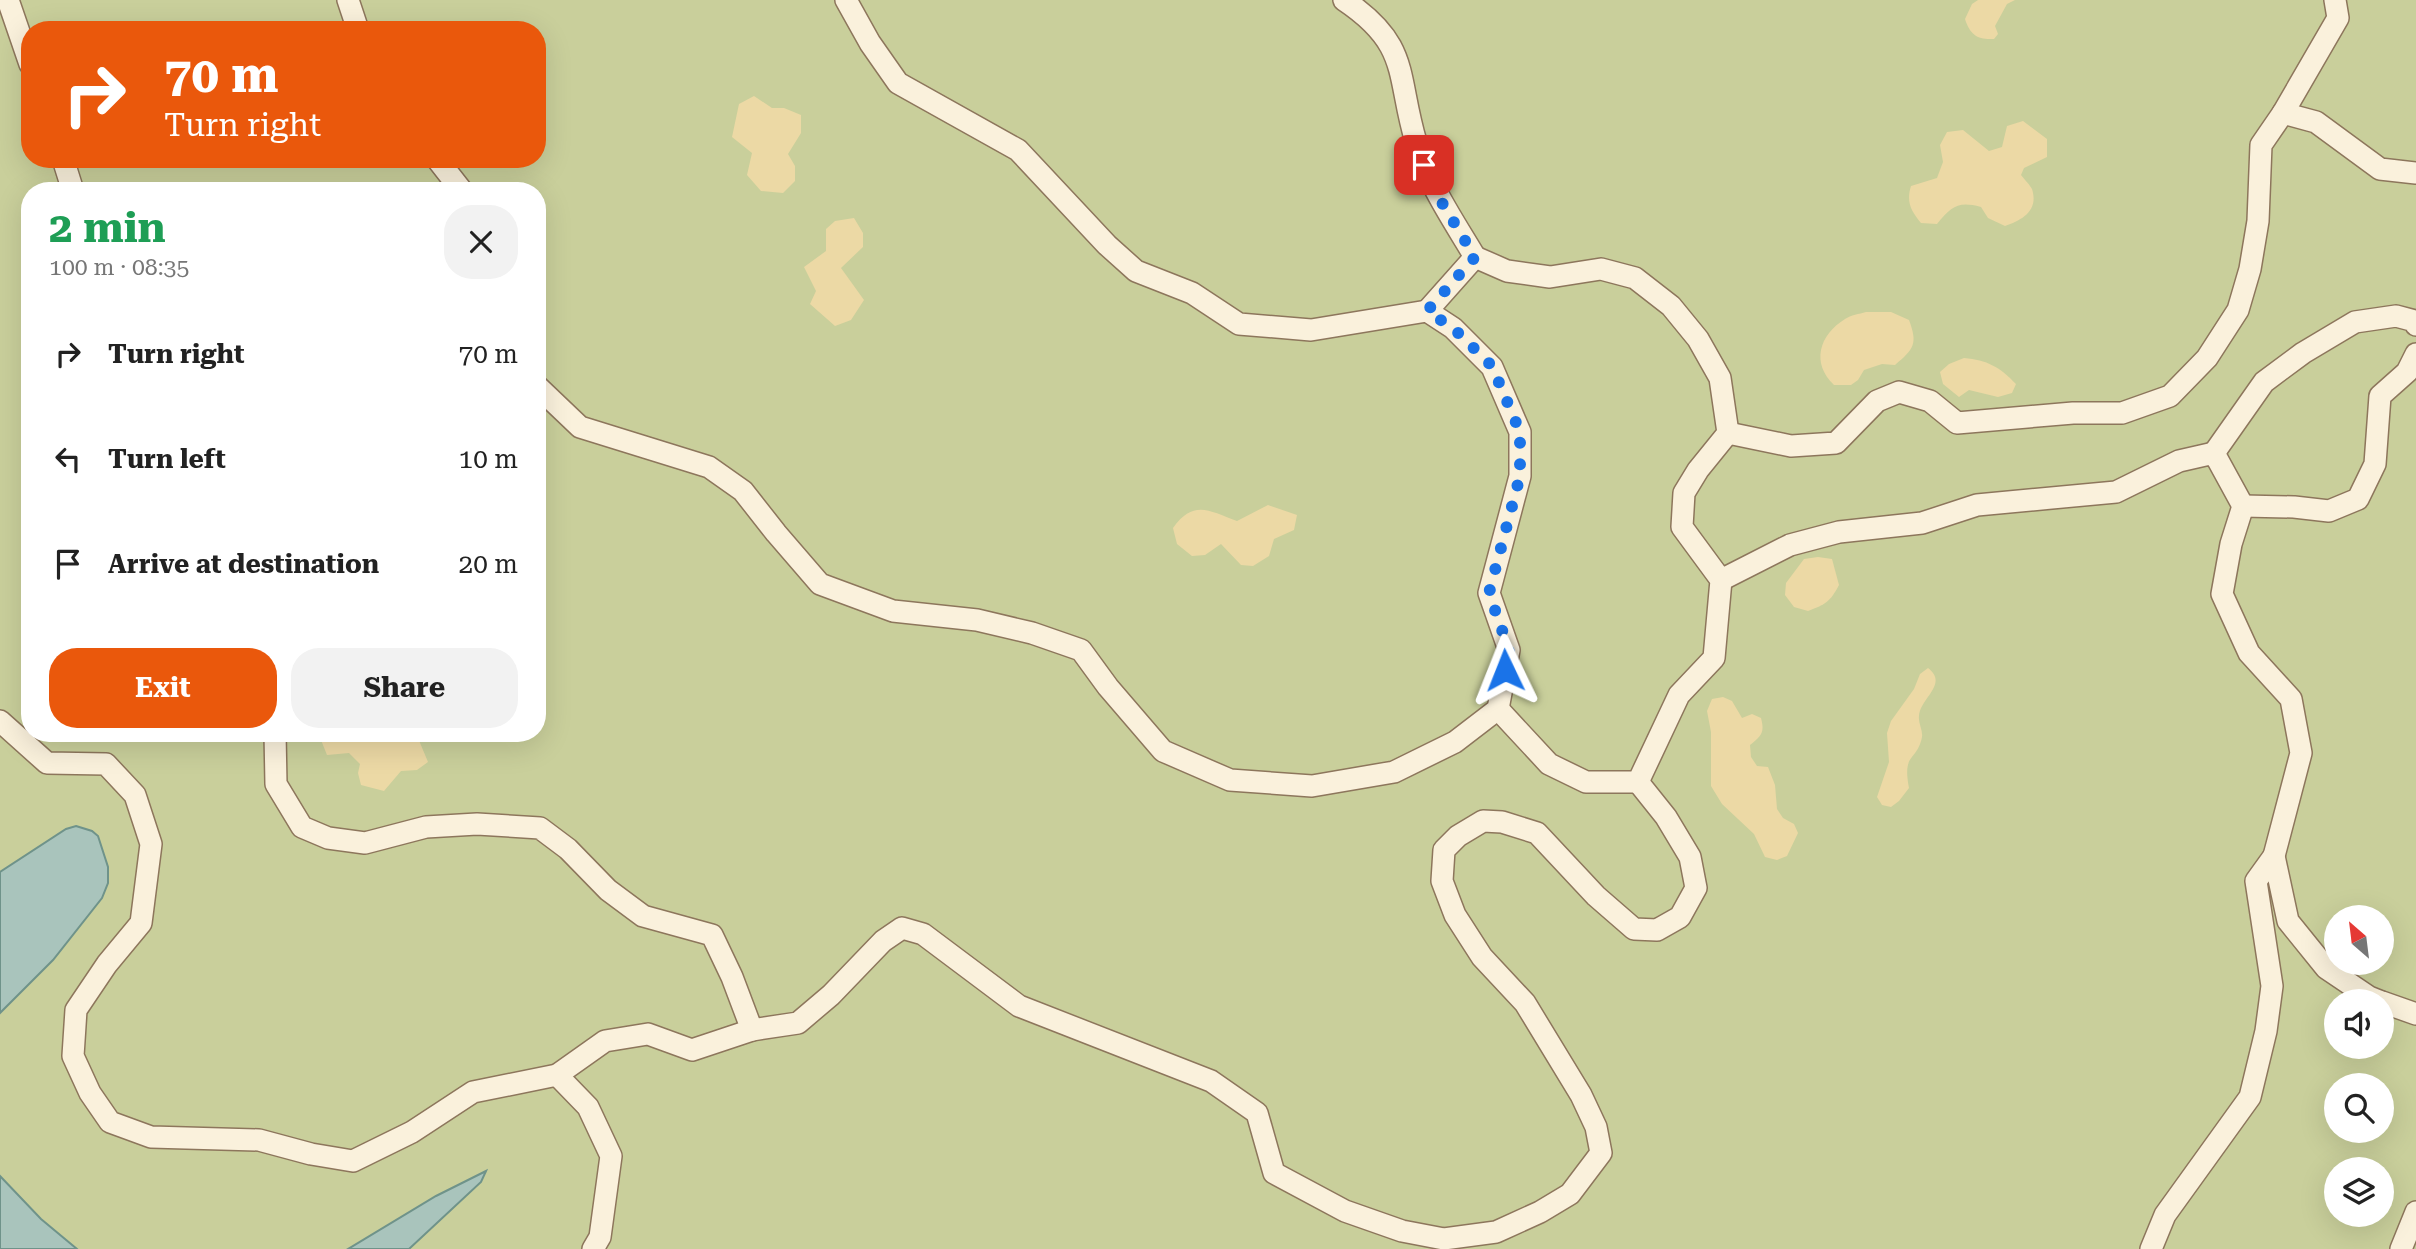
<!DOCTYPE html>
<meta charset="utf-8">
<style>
body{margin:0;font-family:"Roboto Serif",serif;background:#f2f2f2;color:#222;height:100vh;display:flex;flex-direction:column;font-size:26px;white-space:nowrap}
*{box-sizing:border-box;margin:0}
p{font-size:23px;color:#767676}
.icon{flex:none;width:38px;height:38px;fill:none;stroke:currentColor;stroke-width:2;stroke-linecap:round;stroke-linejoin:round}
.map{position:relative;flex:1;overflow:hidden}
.side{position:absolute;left:21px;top:182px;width:525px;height:560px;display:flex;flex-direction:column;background:#fff;border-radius:28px;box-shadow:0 7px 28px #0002}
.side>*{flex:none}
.guide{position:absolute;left:21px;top:21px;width:525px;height:147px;border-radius:28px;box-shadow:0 7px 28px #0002;background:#ea580c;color:#fff;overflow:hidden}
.needle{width:46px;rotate:332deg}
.buttons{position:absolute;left:2324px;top:905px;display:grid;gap:14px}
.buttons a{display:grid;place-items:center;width:70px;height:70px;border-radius:50%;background:#fff;box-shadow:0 7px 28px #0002;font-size:35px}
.pin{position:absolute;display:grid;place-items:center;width:60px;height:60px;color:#fff;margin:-30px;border-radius:14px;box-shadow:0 4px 10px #0006}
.me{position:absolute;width:77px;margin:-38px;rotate:358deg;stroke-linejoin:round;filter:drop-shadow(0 0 5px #0008)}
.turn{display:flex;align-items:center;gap:24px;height:147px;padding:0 28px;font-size:32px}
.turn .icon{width:91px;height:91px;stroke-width:2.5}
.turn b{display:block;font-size:49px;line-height:60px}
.round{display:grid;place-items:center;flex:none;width:74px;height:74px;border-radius:28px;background:#f2f2f2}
.overview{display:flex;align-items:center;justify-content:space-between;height:119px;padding:0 28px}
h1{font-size:42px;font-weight:700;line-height:52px;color:#1e9e55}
.action{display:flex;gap:14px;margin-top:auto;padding:14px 28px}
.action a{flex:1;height:80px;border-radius:28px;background:#ea580c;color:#fff;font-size:28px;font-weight:700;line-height:80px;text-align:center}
.action a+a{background:#f2f2f2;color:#222}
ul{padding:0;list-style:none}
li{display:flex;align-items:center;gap:21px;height:105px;padding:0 28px}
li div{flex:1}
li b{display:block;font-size:26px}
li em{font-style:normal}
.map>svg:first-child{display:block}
.green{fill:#c9cf9b;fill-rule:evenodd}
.sand{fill:#ecd9a5}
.water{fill:#a9c4bc;stroke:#6f938a;stroke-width:2}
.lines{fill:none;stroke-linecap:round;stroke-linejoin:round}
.service-casing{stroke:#8d765c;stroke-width:24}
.service{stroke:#faf1dc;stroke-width:21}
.route{stroke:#1a73e8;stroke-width:12;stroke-dasharray:0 21.6}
</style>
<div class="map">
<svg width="2416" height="1249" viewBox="0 0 2416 1249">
<rect width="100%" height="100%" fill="#f0e4c8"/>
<!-- green -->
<path class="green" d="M 0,0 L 2416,0 L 2416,1249 L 409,1249 L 429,1229 L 436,1196 L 348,1249 L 77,1249 L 41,1219 L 0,1176 L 0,1013 L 53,960 L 102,898 L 66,829 L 0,872 ZM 30,30 L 537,30 L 537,159 L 30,159 ZM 30,191 L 537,191 L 537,733 L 30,733 ZM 2336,917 L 2382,917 L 2382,962 L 2336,962 ZM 2336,1001 L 2382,1001 L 2382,1046 L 2336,1046 ZM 2336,1085 L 2382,1085 L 2382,1130 L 2336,1130 ZM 2336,1169 L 2382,1169 L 2382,1214 L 2336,1214 Z"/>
<!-- sand -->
<g class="sand">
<path d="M 1978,0 L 2015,0 L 2007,4 L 1995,26 L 1998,34 L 1994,39 C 1978,40 1970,35 1965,19 L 1972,4 Z"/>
<path d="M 754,96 L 772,108 L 784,108 L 801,115 L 801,133 L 788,154 L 795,166 L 795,181 L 783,193 L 761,191 L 747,175 L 752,153 L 732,137 L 739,104 Z"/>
<path d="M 2023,121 L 2047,139 L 2047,157 L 2024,168 L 2021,175 C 2024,179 2030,185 2032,189 C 2039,211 2022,220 2005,226 L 1988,218 L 1981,207 C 1958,201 1952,206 1937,224 L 1921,223 C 1911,211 1906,202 1911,186 L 1937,178 L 1943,162 L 1940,145 L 1947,132 L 1963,130 L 1989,151 L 2002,147 L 2007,126 Z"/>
<path d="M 854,218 L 863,233 L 863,247 L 841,268 L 864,300 L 851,320 L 835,326 L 810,304 L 816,291 L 804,267 L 826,251 L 826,229 L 835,221 Z"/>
<path d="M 1866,312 L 1891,312 L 1909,320 C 1918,344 1914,349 1895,365 L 1882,364 L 1864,370 L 1858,380 L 1851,385 L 1834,385 C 1811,363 1819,335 1845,319 C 1851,315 1859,314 1866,312 Z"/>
<path d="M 1964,358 C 1987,360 2000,367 2016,384 L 2012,393 L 1998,397 L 1969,390 L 1959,397 L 1943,384 L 1940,372 L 1949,364 Z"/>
<path d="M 1268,505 L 1297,515 L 1294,530 L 1274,539 L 1269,556 L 1253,566 L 1241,565 L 1221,544 L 1205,555 L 1192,556 L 1177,544 L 1173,528 C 1194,499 1209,511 1237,521 Z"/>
<path d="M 1818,557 L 1832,559 L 1839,585 C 1830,602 1826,604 1808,611 L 1794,607 L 1785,595 L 1786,583 L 1804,559 Z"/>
<path d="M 1928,668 C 1949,684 1920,698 1919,716 C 1918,723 1923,730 1922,737 C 1917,762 1902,752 1909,788 L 1899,801 L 1891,807 L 1882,805 L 1877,797 L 1889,762 L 1887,733 L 1891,721 L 1914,689 L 1920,674 Z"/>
<path d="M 1723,697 L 1732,701 L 1742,718 L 1752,714 L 1761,718 C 1765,733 1761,736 1750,745 L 1751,757 L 1757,766 L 1768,767 L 1775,785 L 1777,809 L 1783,818 L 1794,824 L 1798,833 L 1787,856 L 1777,860 L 1765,857 L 1754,834 L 1722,804 L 1711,786 L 1711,732 L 1707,711 L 1712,699 Z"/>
<path d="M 327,733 L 377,733 L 383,737 C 396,732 405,733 418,738 L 428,762 L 417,770 L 401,771 L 384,791 L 361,785 L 358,773 L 360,764 L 349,753 L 327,755 L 321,740 Z"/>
</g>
<!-- water -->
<g class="water">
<path d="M 76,826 L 92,831 L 98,836 L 108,867 L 108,883 L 102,898 L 53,960 L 0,1013 L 0,872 L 66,829 Z"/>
<path d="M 486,1171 L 481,1182 L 409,1249 L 348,1249 L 436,1196 Z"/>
<path d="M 0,1176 L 41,1219 L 77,1249 L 0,1249 Z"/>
</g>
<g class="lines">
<defs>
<g id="service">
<path d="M 8,0 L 30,64"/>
<path d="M 348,0 L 358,30"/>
<path d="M 1344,0 C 1411,45 1396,75 1416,142 C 1428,184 1453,220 1475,257 L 1427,311"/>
<path d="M 2283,113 L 2316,122 L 2380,169 L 2416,173"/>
<path d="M 63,159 L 73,191"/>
<path d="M 437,159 L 462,191"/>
<path d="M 1475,257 L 1507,271 L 1550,277 L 1601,269 L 1635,278 L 1671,306 L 1698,339 L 1720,378 L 1728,433 L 1698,470 L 1684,493 L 1682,527 L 1721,580 L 1714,658 L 1679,695 L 1638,782 L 1586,782 L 1549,764 L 1498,709"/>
<path d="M 537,386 L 580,427 L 709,467 L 743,491 L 776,533 L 820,584 L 893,611 L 977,620 L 1032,633 L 1081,650 L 1108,687 L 1163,751 L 1230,780 L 1312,786 L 1394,772 L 1455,742 L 1498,709 L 1509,650 L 1489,593 L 1520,476 L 1520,432 L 1492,367 L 1453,328 L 1427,311 L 1311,330 L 1239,324 L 1192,293 L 1136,271 L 1107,245 L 1018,150 L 898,83 L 870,43 L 846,0"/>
<path d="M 1728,433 L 1791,446 L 1836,443 L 1877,401 L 1899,392 L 1930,401 L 1957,423 L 2073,413 L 2122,413 L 2170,396 L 2207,358 L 2238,310 L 2250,269 L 2258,221 L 2261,145 L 2283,113 L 2338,18 L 2335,0"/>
<path d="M 2214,453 L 2264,382 L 2303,353 L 2355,322 L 2396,316 L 2415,321 L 2416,325"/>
<path d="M 2243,506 L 2294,507 L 2329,511 L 2358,499 L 2375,464 L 2380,396 L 2407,372 L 2416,354"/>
<path d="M 1721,580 L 1790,545 L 1839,532 L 1922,523 L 1977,505 L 2116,492 L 2179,461 L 2214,453 L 2243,506 L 2231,544 L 2222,594 L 2249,653 L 2291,699 L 2301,753 L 2274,856"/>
<path d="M 0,721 L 47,763 L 106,764 L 135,795 L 151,844 L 141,923 L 107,964 L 76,1010 L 73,1056 L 90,1093 L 110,1122 L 151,1137 L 259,1140 L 311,1154 L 353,1161 L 412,1132 L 473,1092 L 557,1075 L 605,1041 L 648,1034 L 692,1050 L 752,1030 L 732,977 L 712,935 L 643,916 L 608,890 L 568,849 L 540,828 L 477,824 L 426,827 L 365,843 L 328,838 L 302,827 L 276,784 L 275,733"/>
<path d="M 2382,1002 L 2416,1014"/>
<path d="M 752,1030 L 798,1023 L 831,995 L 883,941 L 902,928 L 923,934 L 1019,1006 L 1211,1081 L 1257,1113 L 1274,1173 L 1345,1211 L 1402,1231 L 1444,1239 L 1496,1232 L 1540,1212 L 1570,1194 L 1601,1153 L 1596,1127 L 1581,1095 L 1525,1003 L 1482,957 L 1455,915 L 1442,881 L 1444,850 L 1458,836 L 1483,821 L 1502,822 L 1537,833 L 1596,896 L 1634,929 L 1657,930 L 1680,917 L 1696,888 L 1690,857 L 1666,817 L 1638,782"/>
<path d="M 557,1075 L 588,1107 L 611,1156 L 600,1237 L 593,1249"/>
<path d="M 2151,1249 L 2165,1215 L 2250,1097 L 2266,1031 L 2272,986 L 2256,881 L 2274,856 L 2288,921 L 2326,968 L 2369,997 L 2379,1001"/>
<path d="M 2401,1249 L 2416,1212"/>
</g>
</defs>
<!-- service casing -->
<use href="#service" class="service-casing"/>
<!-- service -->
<use href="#service" class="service"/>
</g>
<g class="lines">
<!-- route -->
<path class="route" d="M 1424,165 L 1433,188 L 1475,257 L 1427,311 L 1453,328 L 1492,366 L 1520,432 L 1520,476 L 1489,593 L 1509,650 L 1505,670"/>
</g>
</svg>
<div class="buttons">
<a><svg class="needle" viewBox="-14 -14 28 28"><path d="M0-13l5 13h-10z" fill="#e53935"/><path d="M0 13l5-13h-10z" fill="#767676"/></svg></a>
<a><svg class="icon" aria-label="sound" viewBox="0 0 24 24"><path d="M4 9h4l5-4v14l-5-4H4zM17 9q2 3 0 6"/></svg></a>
<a><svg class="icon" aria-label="search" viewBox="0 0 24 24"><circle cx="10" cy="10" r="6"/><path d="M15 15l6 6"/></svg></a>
<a><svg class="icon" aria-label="layers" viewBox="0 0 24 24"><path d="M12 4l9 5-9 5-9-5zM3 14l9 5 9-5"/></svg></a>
</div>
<div class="pin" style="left:1424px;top:165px;background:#d93025"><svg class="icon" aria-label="arrive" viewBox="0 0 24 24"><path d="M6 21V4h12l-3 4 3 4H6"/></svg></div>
<svg class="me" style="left:1505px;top:670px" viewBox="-20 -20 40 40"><path d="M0-17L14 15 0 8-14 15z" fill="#1a73e8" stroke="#fff" stroke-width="4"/></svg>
<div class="guide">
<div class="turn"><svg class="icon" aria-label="right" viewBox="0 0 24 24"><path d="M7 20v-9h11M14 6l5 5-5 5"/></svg><div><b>70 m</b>Turn right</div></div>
</div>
<section class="side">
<div class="overview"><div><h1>2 min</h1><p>100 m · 08:35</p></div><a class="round"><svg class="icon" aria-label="close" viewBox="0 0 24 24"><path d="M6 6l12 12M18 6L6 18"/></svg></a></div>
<ul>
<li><svg class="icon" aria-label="right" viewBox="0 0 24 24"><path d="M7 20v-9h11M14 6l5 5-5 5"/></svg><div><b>Turn right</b></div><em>70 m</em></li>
<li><svg class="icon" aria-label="left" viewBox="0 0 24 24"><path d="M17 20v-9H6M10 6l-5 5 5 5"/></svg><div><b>Turn left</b></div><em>10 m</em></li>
<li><svg class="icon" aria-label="arrive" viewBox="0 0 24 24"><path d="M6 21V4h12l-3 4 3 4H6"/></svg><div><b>Arrive at destination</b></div><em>20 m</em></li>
</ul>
<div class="action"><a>Exit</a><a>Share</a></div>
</section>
</div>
